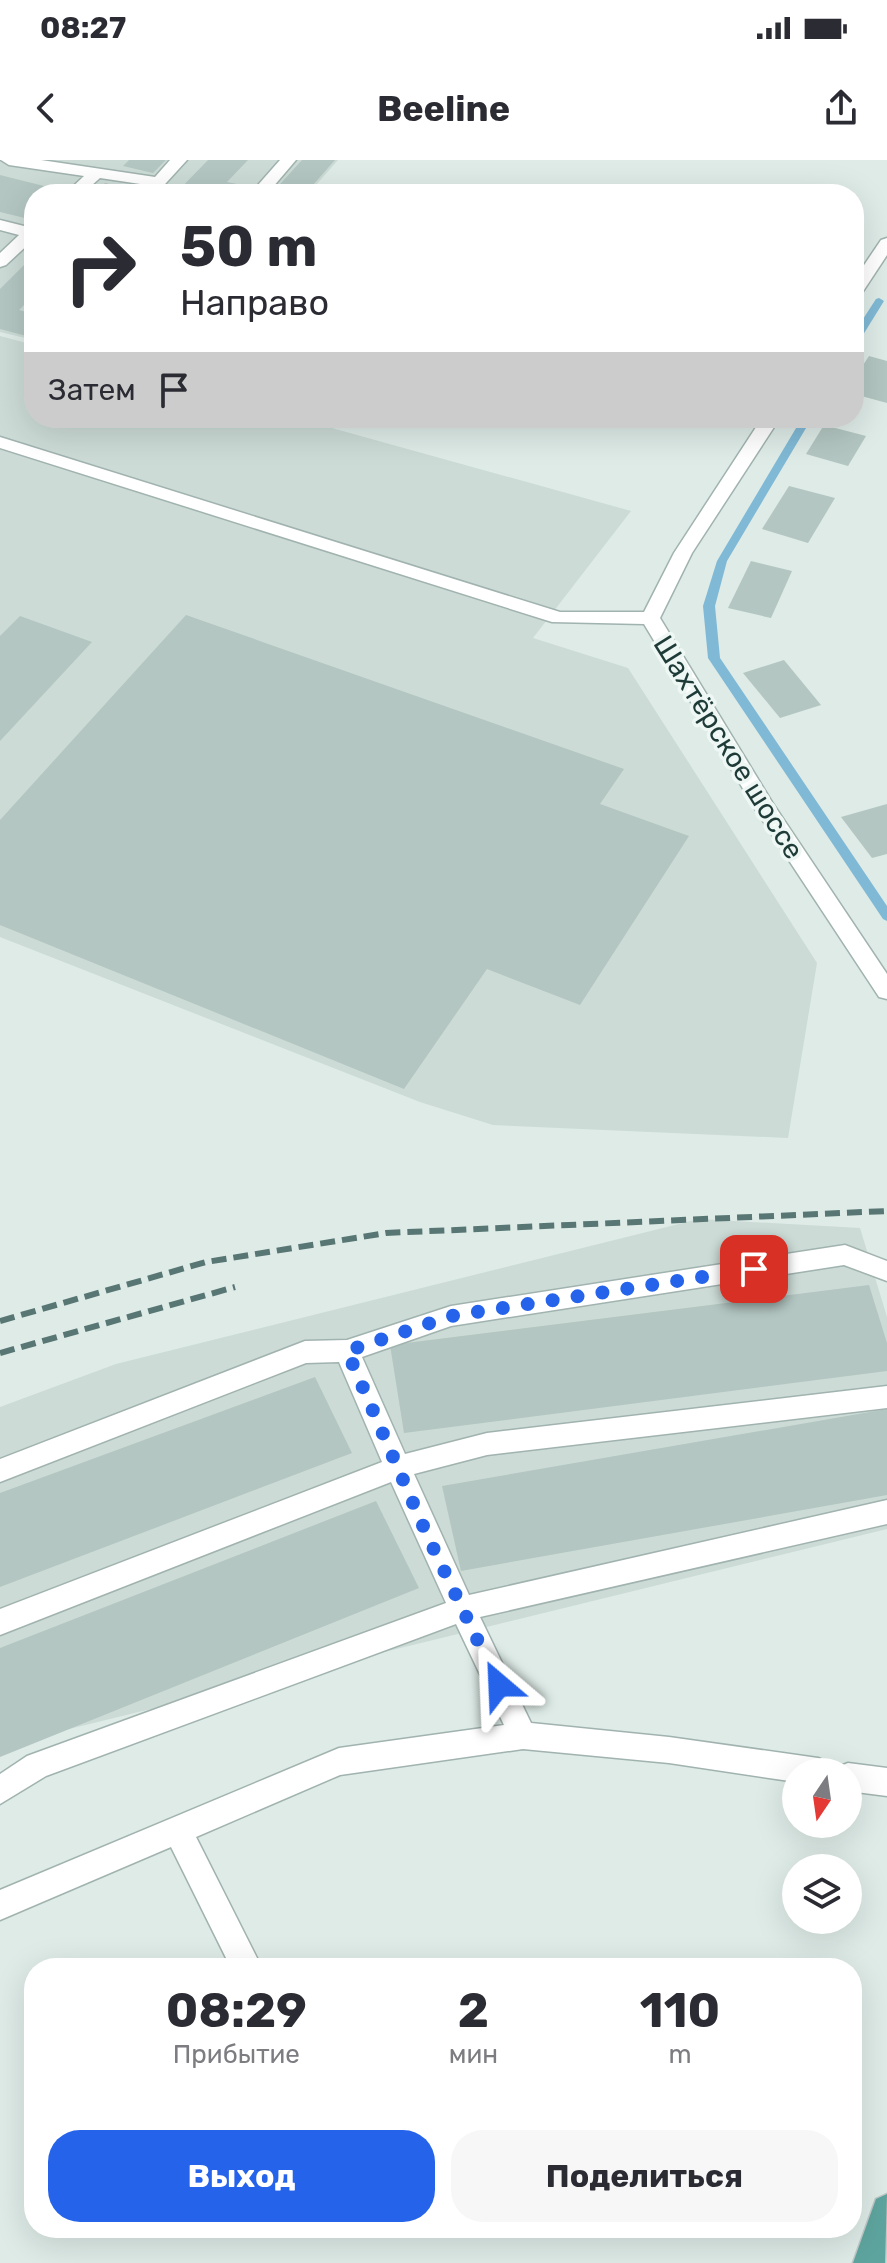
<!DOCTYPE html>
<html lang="ru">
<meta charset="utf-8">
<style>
body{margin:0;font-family:Rubik,sans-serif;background:#f7f7f7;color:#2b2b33;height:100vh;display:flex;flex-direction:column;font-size:30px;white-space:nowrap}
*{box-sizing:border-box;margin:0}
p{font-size:26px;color:#7c7c81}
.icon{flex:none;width:44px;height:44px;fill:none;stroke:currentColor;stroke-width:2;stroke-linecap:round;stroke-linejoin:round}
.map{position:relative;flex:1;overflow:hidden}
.side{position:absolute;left:24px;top:1798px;width:838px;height:280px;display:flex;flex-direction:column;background:#fff;border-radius:32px;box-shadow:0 8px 32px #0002}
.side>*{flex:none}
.top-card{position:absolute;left:24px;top:24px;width:840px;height:244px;border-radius:32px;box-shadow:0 8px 32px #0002;background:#fff;color:#2b2b33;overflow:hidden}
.needle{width:52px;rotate:193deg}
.fabs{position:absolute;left:782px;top:1598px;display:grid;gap:16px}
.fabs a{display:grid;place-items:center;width:80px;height:80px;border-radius:50%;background:#fff;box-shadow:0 8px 32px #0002;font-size:40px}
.pin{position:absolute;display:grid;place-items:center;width:68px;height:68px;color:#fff;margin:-34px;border-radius:16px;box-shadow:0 4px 12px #0006}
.me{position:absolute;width:88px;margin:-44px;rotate:334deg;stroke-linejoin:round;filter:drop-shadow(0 0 6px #0008)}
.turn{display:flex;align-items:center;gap:28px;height:168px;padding:0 24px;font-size:36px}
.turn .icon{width:104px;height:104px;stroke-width:2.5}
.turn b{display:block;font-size:56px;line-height:68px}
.then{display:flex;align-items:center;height:76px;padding:0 24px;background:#0003;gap:16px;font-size:30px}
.eta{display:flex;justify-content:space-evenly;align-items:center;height:136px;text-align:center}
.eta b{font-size:48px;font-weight:700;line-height:56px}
.cta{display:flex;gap:16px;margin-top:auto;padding:16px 24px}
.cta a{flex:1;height:92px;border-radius:32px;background:#2563eb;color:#fff;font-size:32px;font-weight:700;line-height:92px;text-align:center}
.cta a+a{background:#f7f7f7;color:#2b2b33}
.status{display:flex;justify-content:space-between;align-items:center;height:56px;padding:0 40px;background:#fff;direction:ltr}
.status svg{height:22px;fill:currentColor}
header{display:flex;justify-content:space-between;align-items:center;height:104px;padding:0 24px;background:#fff;font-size:36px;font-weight:700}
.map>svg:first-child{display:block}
.built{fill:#ccdbd6}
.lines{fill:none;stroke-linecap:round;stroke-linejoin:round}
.stream{fill:#80b9d5;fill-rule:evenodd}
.building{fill:#b3c6c1}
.minor-casing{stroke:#a1b3af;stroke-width:3}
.major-casing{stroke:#c0c8c7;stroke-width:3}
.minor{fill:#fff;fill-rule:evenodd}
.major{fill:#5ea49e;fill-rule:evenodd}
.rail{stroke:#587774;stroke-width:6;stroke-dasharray:15 7;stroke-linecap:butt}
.route{stroke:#2563eb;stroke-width:14;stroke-dasharray:0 25.2}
.labels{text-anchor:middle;stroke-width:7;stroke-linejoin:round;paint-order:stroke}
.street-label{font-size:28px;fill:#1e3b38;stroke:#eef7f4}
</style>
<div class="status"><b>08:27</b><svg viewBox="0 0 49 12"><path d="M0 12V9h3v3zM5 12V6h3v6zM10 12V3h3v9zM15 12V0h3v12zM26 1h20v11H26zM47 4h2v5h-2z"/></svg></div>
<header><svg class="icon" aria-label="back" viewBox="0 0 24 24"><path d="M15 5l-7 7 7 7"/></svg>Beeline<svg class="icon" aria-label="share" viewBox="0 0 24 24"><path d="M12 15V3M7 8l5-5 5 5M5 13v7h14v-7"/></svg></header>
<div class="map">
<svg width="887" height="2103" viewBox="0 0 887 2103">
<rect width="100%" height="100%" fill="#deebe7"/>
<!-- built -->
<g class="built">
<path d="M 0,0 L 338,0 L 308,34 L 34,34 L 34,180 L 0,172 Z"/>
<path d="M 0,176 L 34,185 L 34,258 L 296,258 L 631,351 L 533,478 L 628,508 L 817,803 L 788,978 L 493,965 L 420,942 L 0,777 Z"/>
<path d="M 699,1059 L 860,1068 L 887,1157 L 887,1369 L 24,1580 L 0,1593 L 0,1247 L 116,1204 Z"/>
</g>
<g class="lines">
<!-- stream -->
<g class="stream">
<path d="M 879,138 L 884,141 L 858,183 L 854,184 L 854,173 L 876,139 Z"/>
<path d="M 802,258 L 812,258 L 727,401 L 715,446 L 720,498 L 887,746 L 887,761 L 883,759 L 708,498 L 703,446 L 717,401 Z"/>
</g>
</g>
<!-- building -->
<g class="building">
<path d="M 129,0 L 166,0 L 153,13 L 123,6 Z"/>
<path d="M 208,0 L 248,0 L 227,22 L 256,28 L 251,34 L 175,34 Z"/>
<path d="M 302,0 L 335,0 L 305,34 L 271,34 Z"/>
<path d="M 0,15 L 60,30 L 56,34 L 34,34 L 34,55 L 29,59 L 0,52 Z"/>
<path d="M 105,23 L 135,30 L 131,34 L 94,34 Z"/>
<path d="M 34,95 L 34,135 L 19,150 L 34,154 L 34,178 L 0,169 L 0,129 Z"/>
<path d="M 869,196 L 887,201 L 887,243 L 854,234 L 854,219 Z"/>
<path d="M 824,265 L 866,276 L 848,306 L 806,294 Z"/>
<path d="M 789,326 L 835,338 L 808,383 L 762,369 Z"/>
<path d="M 751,401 L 792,411 L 771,458 L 728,448 Z"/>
<path d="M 186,455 L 624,609 L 600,644 L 689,676 L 580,845 L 487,809 L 404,929 L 0,765 L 0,660 Z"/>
<path d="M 20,456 L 92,482 L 0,581 L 0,476 Z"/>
<path d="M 784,500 L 821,545 L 780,558 L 743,513 Z"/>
<path d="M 887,644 L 887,694 L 872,698 L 841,657 Z"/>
<path d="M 869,1125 L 887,1183 L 887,1211 L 404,1273 L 390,1185 Z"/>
<path d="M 315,1217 L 352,1293 L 0,1427 L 0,1333 Z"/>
<path d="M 887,1249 L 887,1335 L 461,1411 L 442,1326 Z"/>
<path d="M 376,1341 L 419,1428 L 0,1597 L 0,1488 Z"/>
</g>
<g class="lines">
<defs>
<g id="minor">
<path d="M 1,0 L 41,0 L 155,17 L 170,0 L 187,0 L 156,34 L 141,34 L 147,25 L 100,18 L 82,34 L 65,34 L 84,16 L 9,5 Z"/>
<path d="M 280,0 L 296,0 L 267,34 L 250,34 Z"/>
<path d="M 0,60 L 28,67 L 34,65 L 34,79 L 6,105 L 0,107 L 0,93 L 19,75 L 0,70 Z"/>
<path d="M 887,78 L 887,95 L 860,136 L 854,137 L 854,120 L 881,80 Z"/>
<path d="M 762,258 L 780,258 L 692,393 L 660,458 L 772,642 L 887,814 L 887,839 L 879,837 L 757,652 L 644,464 L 552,462 L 0,288 L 0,277 L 560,452 L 644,452 L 674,393 Z"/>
<path d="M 845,1085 L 887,1101 L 887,1121 L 844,1105 L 451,1166 L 362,1197 L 405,1294 L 487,1273 L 887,1226 L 887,1248 L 487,1295 L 414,1314 L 469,1435 L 887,1340 L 887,1364 L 480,1457 L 531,1563 L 669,1577 L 818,1598 L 828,1602 L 832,1612 L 796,1612 L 796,1622 L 669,1603 L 523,1589 L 340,1615 L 196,1677 L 262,1808 L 231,1808 L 171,1687 L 0,1760 L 0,1730 L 339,1588 L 504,1565 L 456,1464 L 46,1616 L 0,1644 L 0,1614 L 27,1596 L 446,1443 L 391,1322 L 0,1475 L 0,1449 L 382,1302 L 339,1202 L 306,1203 L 0,1322 L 0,1299 L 305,1181 L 347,1180 L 451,1146 Z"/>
<path d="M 848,1603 L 887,1608 L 887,1636 L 848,1631 L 848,1612 L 836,1612 L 838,1607 Z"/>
</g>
<path id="major" d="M 887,2034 L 885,2103 L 853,2103 L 876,2039 Z"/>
</defs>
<!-- minor casing -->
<use href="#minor" class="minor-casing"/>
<!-- major casing -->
<use href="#major" class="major-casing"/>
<!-- minor -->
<use href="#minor" class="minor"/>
<!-- major -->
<use href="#major" class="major"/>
<!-- rail -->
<g class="rail">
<path d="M 0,1161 L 206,1102 L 386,1073 L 887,1051"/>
<path d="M 0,1193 L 235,1127"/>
</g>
</g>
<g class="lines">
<!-- route -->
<path class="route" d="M 499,1525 L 427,1375 L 347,1191 L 451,1156 L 754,1109"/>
</g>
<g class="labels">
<!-- street labels -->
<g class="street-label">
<text transform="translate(729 587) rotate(58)" y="10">Шахтёрское шоссе</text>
</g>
</g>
</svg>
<div class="fabs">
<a><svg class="needle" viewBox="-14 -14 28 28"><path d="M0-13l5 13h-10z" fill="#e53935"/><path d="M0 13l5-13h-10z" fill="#7c7c81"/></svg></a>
<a><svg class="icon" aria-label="layers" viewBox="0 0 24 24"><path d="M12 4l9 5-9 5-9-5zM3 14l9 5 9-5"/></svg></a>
</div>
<div class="pin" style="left:754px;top:1109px;background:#d93025"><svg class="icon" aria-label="arrive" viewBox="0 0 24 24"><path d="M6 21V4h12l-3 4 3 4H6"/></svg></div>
<svg class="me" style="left:499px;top:1525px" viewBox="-20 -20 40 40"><path d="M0-17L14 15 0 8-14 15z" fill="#2563eb" stroke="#fff" stroke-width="4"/></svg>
<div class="top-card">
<div class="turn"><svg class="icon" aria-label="right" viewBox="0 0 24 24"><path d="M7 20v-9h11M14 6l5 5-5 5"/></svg><div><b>50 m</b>Направо</div></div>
<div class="then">Затем<svg class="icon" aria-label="arrive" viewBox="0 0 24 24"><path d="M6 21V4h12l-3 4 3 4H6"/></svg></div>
</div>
<section class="side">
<div class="eta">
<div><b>08:29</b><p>Прибытие</p></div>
<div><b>2</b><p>мин</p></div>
<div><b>110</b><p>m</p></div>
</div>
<div class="cta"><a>Выход</a><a>Поделиться</a></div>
</section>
</div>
